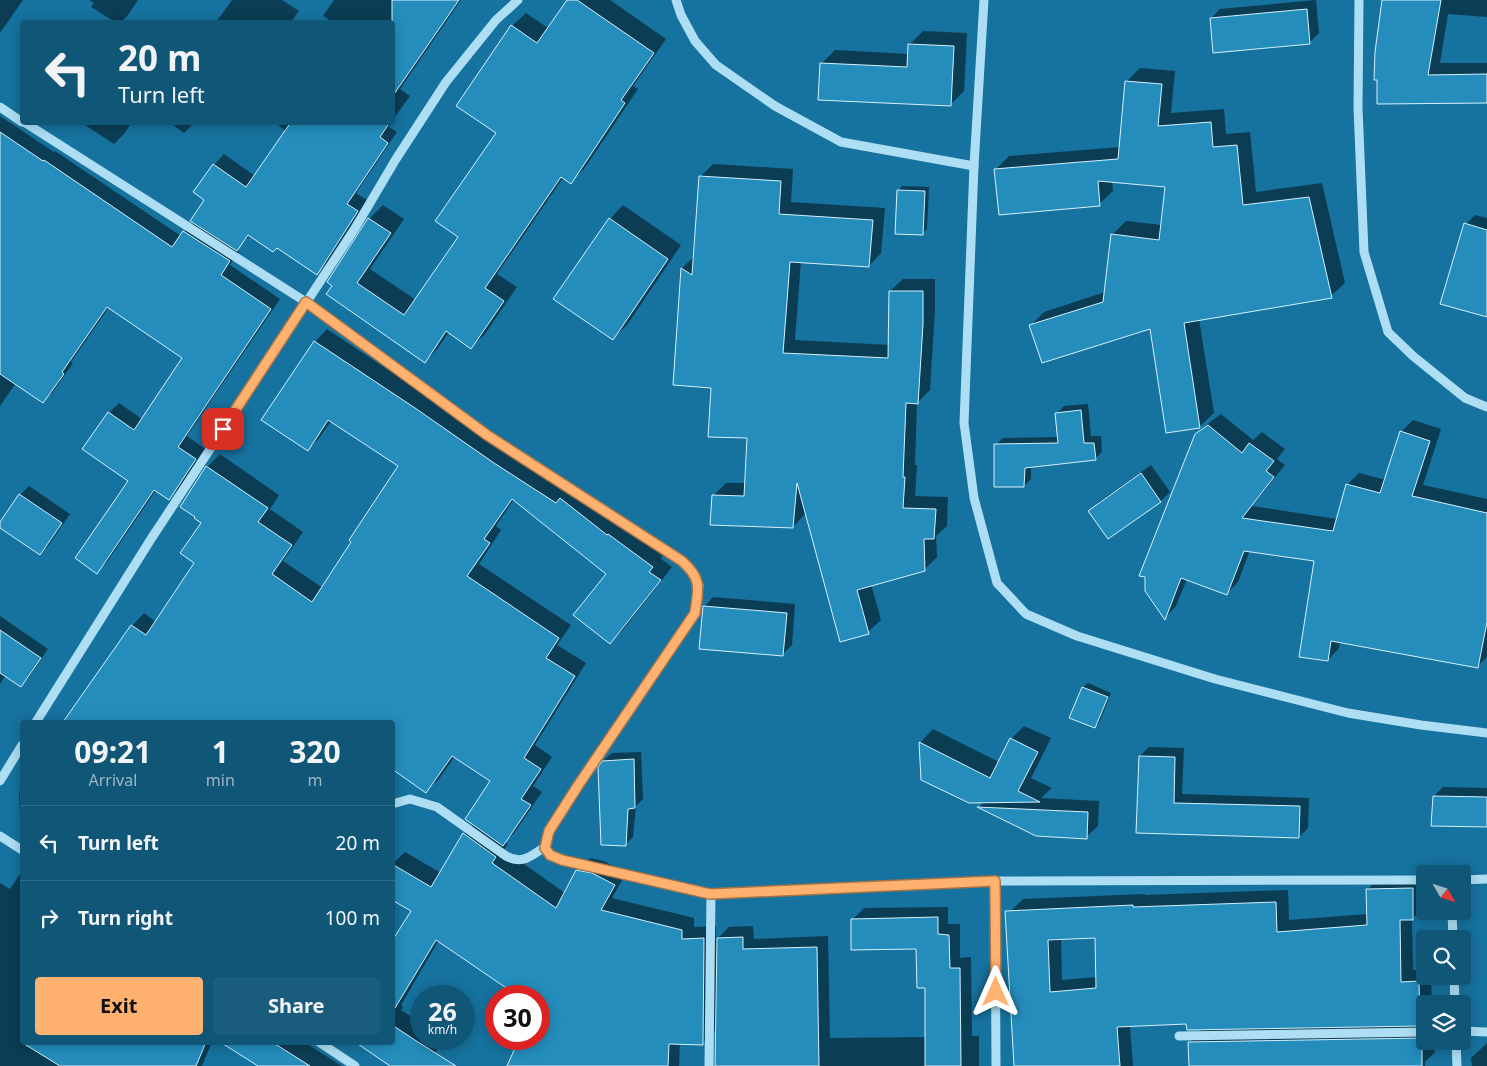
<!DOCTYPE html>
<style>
body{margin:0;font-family:"Noto Sans",sans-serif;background:#195c7b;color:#f1f3f6;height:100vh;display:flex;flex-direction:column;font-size:19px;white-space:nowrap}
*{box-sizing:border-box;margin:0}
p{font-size:16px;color:#9cb7c5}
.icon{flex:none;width:28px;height:28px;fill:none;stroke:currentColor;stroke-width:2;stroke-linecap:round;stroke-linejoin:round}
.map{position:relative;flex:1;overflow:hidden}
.side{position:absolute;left:20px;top:720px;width:375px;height:325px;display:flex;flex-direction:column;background:#105676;border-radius:5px;box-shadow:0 2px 12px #0003}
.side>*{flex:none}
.top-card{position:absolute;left:20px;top:20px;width:375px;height:105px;border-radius:5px;box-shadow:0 2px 12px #0003;background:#105676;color:#f1f3f6;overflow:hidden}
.needle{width:32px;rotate:129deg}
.fabs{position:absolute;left:1416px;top:865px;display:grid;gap:10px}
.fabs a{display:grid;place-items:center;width:55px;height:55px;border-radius:5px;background:#105676;box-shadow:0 2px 12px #0003;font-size:25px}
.speed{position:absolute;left:410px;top:985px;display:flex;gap:10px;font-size:25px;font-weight:700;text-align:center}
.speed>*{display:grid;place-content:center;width:65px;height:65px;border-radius:50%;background:#105676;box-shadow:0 2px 12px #0003;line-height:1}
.speed small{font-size:12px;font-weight:400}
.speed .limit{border:8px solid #d22;background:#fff;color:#111}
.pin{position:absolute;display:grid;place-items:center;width:42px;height:42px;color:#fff;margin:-21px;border-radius:10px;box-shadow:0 2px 8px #0006}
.me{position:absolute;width:55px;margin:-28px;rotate:0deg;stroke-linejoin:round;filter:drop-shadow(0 0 4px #0008)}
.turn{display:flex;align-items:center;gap:18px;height:105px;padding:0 15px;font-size:22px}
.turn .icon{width:65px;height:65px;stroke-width:2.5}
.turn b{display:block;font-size:35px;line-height:42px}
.eta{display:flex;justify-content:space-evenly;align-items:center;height:85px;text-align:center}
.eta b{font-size:30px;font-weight:700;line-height:35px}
.cta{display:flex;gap:10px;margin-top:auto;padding:10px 15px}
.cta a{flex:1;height:58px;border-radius:5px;background:#ffb26f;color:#111;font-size:20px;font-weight:700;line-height:58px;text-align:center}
.cta a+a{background:#195c7b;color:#f1f3f6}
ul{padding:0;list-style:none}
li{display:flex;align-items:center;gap:15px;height:75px;padding:0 15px;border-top:1px solid #306c88}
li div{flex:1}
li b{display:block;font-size:19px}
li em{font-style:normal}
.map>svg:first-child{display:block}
.shadow{fill:#0007;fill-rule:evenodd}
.building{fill:#248dbc;stroke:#d5f1fd;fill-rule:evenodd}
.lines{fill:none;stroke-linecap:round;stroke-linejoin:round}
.minor{stroke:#addef3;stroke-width:9}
.route-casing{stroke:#a67448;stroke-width:12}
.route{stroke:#ffb26f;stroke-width:9}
</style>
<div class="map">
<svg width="1487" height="1066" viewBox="0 0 1487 1066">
<rect width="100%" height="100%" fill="#16729e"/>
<!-- shadow -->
<g class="shadow">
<path d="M 0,0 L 23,0 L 0,33 Z"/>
<path d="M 89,0 L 138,0 L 127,16 L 121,22 L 115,22 L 91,7 L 94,3 Z"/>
<path d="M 232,0 L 282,0 L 299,11 L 291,22 L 216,22 Z"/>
<path d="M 334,0 L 461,0 L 400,89 L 410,96 L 392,121 L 392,22 L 333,22 L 323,16 Z"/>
<path d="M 568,0 L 610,0 L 666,39 L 633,86 L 638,89 L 584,169 L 570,182 L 563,178 L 497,274 L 517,287 L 485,334 L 471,347 L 449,332 L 438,348 L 425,362 L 329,282 L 369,219 L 383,205 L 404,219 L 370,269 L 416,300 L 459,237 L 497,133 L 512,26 L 526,13 L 548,28 Z"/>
<path d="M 1316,0 L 1319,33 L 1310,42 L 1214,51 L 1211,18 L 1220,9 Z"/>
<path d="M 1383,0 L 1487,0 L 1487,17 L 1448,14 L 1440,63 L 1487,63 L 1487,102 L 1378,103 Z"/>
<path d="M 923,31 L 967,33 L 964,91 L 950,105 L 821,64 L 835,50 L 909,54 L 909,45 Z"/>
<path d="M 1140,68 L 1175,71 L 1171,113 L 1224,109 L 1226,134 L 1250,132 L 1256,192 L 1322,183 L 1345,283 L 1331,296 L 1199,319 L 1214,413 L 1200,426 L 1151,327 L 1030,326 L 1044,312 L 1105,292 L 1112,235 L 1126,221 L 1162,225 L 1166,186 L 1112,181 L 1113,191 L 1099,204 L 996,169 L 1009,156 L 1120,147 L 1126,82 Z"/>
<path d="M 0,116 L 54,152 L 55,151 L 181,236 L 194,222 L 206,200 L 195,192 L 214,165 L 224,154 L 255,176 L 286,131 L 274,122 L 392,122 L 389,127 L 397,132 L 356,193 L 367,200 L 327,263 L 317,274 L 277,246 L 250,235 L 237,249 L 239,251 L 230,265 L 280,299 L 187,436 L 205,449 L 179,488 L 169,498 L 156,490 L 107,562 L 97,572 L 130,481 L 84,449 L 109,413 L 119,403 L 142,419 L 184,357 L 109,307 L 71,362 L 73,363 L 53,392 L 43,401 L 16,383 L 0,406 Z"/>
<path d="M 132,122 L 124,134 L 114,144 L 82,123 Z"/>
<path d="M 169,122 L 195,122 L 184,133 Z"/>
<path d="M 713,164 L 793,169 L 791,202 L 885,208 L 881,253 L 869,266 L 801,261 L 795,340 L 890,345 L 890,291 L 903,279 L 935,279 L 935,310 L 930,390 L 917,403 L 915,465 L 917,465 L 915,496 L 948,497 L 947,526 L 936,536 L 937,557 L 924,570 L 871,584 L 881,620 L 868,632 L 806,513 L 793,527 L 714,495 L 726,483 L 746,483 L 748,437 L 712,387 L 674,384 L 682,268 L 695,256 L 700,177 Z"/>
<path d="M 902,186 L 929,187 L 927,229 L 923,233 L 898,191 Z"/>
<path d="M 623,205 L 681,245 L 627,325 L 613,338 L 555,299 L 610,219 Z"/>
<path d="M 1475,215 L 1487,218 L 1487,278 L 1466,224 Z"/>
<path d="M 327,329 L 664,554 L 661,559 L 672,567 L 623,630 L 610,642 L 608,573 L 514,499 L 496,526 L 501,530 L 479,564 L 571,625 L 557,645 L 586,663 L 535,745 L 552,757 L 533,786 L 542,792 L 515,832 L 505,842 L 508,844 L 504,850 L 565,893 L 577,870 L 590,858 L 604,861 L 626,873 L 612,898 L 694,918 L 694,927 L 716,926 L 716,940 L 729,927 L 753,926 L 754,939 L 828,936 L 830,1038 L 926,1037 L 926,986 L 918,948 L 853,919 L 864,908 L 948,907 L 948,924 L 960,924 L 960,958 L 971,957 L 972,1036 L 979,1036 L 979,1066 L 717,1066 L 717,1029 L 702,1044 L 680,1043 L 679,1066 L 508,1066 L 520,1039 L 539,1039 L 539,996 L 517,996 L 518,994 L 439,940 L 401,1005 L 403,1007 L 401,1010 L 421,1023 L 421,1039 L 445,1039 L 426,1066 L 392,1066 L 392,943 L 412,911 L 392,899 L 392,864 L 405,852 L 441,873 L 464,834 L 474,824 L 492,781 L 455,756 L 439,779 L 426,791 L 392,722 L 66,722 L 132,626 L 144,613 L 156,622 L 196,563 L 203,522 L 182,506 L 207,467 L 220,454 L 279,495 L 270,509 L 303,532 L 283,561 L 323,588 L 400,466 L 331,421 L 320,437 L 308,450 L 315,342 Z"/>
<path d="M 1088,404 L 1091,436 L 1101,436 L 1102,452 L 1095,459 L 1031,466 L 1031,479 L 1024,486 L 996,445 L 1003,438 L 1059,437 L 1057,413 L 1064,406 Z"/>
<path d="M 1221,414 L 1253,440 L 1262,432 L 1285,449 L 1277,459 L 1285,465 L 1252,506 L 1337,519 L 1347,485 L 1359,473 L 1386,480 L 1401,432 L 1413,420 L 1441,429 L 1423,485 L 1487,499 L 1487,657 L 1478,666 L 1340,642 L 1339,648 L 1328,660 L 1315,560 L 1250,550 L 1238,582 L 1226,594 L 1187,579 L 1176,606 L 1165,618 L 1196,435 L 1209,423 Z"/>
<path d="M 1151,465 L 1170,492 L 1161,501 L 1109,538 L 1090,511 L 1099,502 Z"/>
<path d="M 29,486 L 70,514 L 49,545 L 40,554 L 0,526 L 0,524 L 20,495 Z"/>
<path d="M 713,597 L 795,604 L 792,645 L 783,654 L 704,607 Z"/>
<path d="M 0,616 L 48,649 L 29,677 L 21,686 L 6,675 L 0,684 Z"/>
<path d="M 1088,683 L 1111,693 L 1099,723 L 1094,727 L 1071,717 L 1083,687 Z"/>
<path d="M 1024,726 L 1051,738 L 1031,778 L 1052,788 L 1041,798 L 1099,801 L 1098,826 L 1086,837 L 1036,835 L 979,807 L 984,802 L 920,743 L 933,729 L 999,762 L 1011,739 Z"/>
<path d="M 1149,747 L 1184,748 L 1182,794 L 1309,798 L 1308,828 L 1299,837 L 1137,832 L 1140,756 Z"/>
<path d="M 641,752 L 643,799 L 636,806 L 633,837 L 625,845 L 603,761 L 612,753 Z"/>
<path d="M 22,787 L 22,817 L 20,816 L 19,792 Z"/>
<path d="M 1443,787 L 1487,788 L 1487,826 L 1434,796 Z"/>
<path d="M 22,871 L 22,1042 L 212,1042 L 202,1066 L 0,1066 L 0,883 L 10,889 Z"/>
<path d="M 1425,876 L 1425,906 L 1412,919 L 1413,970 L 1425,970 L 1425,976 L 1431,976 L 1432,1004 L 1425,1004 L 1425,1019 L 1418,1026 L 1425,1026 L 1425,1041 L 1435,1041 L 1435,1052 L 1425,1062 L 1425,1066 L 1191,1066 L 1189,1043 L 1203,1028 L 1188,1023 L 1130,1026 L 1133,1066 L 1015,1066 L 1011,911 L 1023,899 L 1145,894 L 1145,895 L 1288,890 L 1289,920 L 1368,914 L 1367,890 L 1380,877 ZM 1096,937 L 1097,977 L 1062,980 L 1061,938 Z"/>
<path d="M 222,1042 L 304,1042 L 342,1066 L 261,1066 Z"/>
<path d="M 1487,1043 L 1487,1066 L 1472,1066 L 1471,1058 Z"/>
</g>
<!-- building -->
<g class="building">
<path d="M 392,0 L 459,0 L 392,97 Z"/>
<path d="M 567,0 L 577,0 L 654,53 L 621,100 L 625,103 L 571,184 L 561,177 L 485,288 L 504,301 L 471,349 L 446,331 L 425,363 L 326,294 L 332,286 L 327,282 L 368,218 L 391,233 L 357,283 L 404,315 L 458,237 L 435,221 L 496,133 L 456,106 L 511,25 L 537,43 Z"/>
<path d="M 1382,0 L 1441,0 L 1428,75 L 1487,74 L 1487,103 L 1377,104 L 1377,80 L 1374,80 L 1375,52 Z"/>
<path d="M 1307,9 L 1310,44 L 1213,53 L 1210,18 Z"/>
<path d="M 908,44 L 954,46 L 951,106 L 818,100 L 820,63 L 907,67 Z"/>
<path d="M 1125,81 L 1162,84 L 1158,126 L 1211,122 L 1213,147 L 1237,145 L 1243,205 L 1309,197 L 1332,298 L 1184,323 L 1200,428 L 1166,433 L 1150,329 L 1042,363 L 1029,325 L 1103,302 L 1111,234 L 1159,240 L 1165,187 L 1098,181 L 1100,206 L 999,215 L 994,169 L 1118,159 Z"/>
<path d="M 291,122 L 390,122 L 380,137 L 388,143 L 347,204 L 358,211 L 317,275 L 277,248 L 273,252 L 248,235 L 237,251 L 190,221 L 204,200 L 193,192 L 213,164 L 246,187 Z"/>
<path d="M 0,132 L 43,161 L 44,160 L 172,247 L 183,231 L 230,261 L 221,275 L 271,309 L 178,447 L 196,459 L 169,500 L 154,490 L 97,574 L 75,558 L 128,481 L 82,449 L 108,412 L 134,430 L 182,358 L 107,307 L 62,372 L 64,374 L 43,403 L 0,374 Z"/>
<path d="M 699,176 L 781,181 L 779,214 L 873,220 L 869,267 L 790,262 L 783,353 L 888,358 L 889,291 L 923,291 L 923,324 L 918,404 L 906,403 L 903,477 L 905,477 L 903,508 L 936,509 L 934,539 L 924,539 L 925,571 L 857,590 L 869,634 L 840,642 L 797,483 L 793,528 L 710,525 L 712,495 L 744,496 L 747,438 L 708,437 L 711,388 L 673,385 L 681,268 L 692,275 Z"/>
<path d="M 897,190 L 925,191 L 923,235 L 895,234 Z"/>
<path d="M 609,218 L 668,259 L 613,340 L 553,299 Z"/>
<path d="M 1464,223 L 1487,230 L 1487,317 L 1440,304 Z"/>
<path d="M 314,341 L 415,408 L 494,463 L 556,503 L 560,498 L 607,535 L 608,534 L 653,567 L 649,572 L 661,580 L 610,644 L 573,615 L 606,574 L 512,499 L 484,539 L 490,543 L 467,576 L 559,638 L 546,658 L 575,676 L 524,758 L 541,769 L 521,799 L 531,805 L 503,846 L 465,819 L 490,781 L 452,756 L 426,793 L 392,769 L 392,722 L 63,722 L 131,625 L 146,635 L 194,563 L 180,553 L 201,523 L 194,518 L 195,517 L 180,507 L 206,466 L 268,508 L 258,522 L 292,545 L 272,574 L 312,602 L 351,542 L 349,540 L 398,466 L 328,420 L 308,451 L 261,420 Z"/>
<path d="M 1081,410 L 1084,443 L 1094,443 L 1096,460 L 1025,468 L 1024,487 L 994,487 L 994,444 L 1058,443 L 1055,413 Z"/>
<path d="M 1208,425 L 1242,453 L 1249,443 L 1274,461 L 1266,471 L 1274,477 L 1242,518 L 1333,531 L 1346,484 L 1380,493 L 1400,431 L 1430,441 L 1412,496 L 1487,513 L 1487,622 L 1478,668 L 1331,641 L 1328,661 L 1299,657 L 1314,561 L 1244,551 L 1227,595 L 1181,578 L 1165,620 L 1145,591 L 1145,577 L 1139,576 L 1195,434 Z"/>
<path d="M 1141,473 L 1161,502 L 1108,539 L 1088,511 Z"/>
<path d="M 19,494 L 62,523 L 40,555 L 0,528 L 0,522 Z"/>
<path d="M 703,606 L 787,613 L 783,656 L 699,649 Z"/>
<path d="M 0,630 L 41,658 L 21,687 L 0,673 Z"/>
<path d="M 1082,687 L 1108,697 L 1095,728 L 1069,718 Z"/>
<path d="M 1010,738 L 1038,752 L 1018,791 L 1040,802 L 969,803 L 921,780 L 919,742 L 990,778 Z"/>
<path d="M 1139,756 L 1175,757 L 1174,803 L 1300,806 L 1299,838 L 1136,833 Z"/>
<path d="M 634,759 L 635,808 L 628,809 L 626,846 L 601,845 L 598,767 L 602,761 Z"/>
<path d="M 1433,796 L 1487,797 L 1487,827 L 1431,826 Z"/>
<path d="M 977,807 L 1088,812 L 1087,839 L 1036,836 Z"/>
<path d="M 463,833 L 496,857 L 492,863 L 556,908 L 576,870 L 592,873 L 615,885 L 601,910 L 682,930 L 682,939 L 704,938 L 703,1045 L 669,1044 L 668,1066 L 507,1066 L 519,1039 L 539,1039 L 539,996 L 518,996 L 436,940 L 392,1013 L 392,941 L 411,911 L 392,900 L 392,864 L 431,887 Z"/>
<path d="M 1413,888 L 1413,920 L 1400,920 L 1401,982 L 1419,981 L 1420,1026 L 1187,1030 L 1186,1024 L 1117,1027 L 1120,1066 L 1014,1066 L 1005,911 L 1133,905 L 1133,907 L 1276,902 L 1277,932 L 1367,925 L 1366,889 ZM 1095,938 L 1096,988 L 1050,992 L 1048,940 Z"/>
<path d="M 938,917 L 938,934 L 949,935 L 950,968 L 960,968 L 961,1066 L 925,1066 L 925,988 L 917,988 L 916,949 L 851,950 L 851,919 Z"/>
<path d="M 743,937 L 743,949 L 817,947 L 819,1066 L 715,1066 L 717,938 Z"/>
<path d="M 392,1025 L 418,1042 L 456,1066 L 390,1066 L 355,1042 L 392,1042 Z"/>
<path d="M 1422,1038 L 1422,1066 L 1189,1066 L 1188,1042 Z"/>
<path d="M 21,1042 L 206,1042 L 196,1066 L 60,1066 Z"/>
<path d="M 220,1042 L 272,1042 L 310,1066 L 258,1066 Z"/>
</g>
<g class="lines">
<!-- minor -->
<g class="minor">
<path d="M 676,0 L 681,15 L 695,41 L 716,65 L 775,106 L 841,142 L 974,166"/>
<path d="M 984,0 L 974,166 L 964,423 L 974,498 L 997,583 L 1026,614 L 1077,636 L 1215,679 L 1348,713 L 1421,725 L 1487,733"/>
<path d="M 1359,0 L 1358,108 L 1364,252 L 1388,332 L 1413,356 L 1465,398 L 1487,407"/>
<path d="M 0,107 L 22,122"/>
<path d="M 24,122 L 306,302 L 487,435 L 682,561 L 690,569 L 699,585 L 695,613 L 579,784 L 549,831 L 545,847 C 530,856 523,865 506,856 L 437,807 L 410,799 L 392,804"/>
<path d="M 36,722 L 151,539 L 354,230 L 396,159 L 446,82 L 496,20 L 518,0"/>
<path d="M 0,781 L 22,745"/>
<path d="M 0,836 L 22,850"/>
<path d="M 545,847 L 550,855 L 562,860 L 711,894 L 995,881 L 1425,880"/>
<path d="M 1462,880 L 1487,879"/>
<path d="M 995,881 L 996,1066"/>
<path d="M 1452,911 L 1453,939"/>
<path d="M 1454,976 L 1455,1004"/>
<path d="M 1462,1031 L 1487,1032"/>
<path d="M 1179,1036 L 1425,1032"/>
<path d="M 1456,1041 L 1457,1066"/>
<path d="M 319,1042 L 355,1066"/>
<path d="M 709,1066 L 711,894"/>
</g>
</g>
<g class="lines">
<defs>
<path id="route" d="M 223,429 L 306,302 L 487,435 L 682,561 C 703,580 698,589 695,613 L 579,784 L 549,831 L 545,848 L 550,855 L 562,860 L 710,894 L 995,881 L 996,992"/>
</defs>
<!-- route casing -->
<use href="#route" class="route-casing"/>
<!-- route -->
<use href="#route" class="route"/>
</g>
</svg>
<div class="fabs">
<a><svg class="needle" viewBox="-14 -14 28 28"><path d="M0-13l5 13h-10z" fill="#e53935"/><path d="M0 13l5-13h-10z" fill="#9cb7c5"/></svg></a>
<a><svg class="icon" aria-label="search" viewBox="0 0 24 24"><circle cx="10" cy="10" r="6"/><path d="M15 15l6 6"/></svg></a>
<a><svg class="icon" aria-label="layers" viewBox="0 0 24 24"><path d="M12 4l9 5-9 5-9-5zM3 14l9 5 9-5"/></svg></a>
</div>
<div class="speed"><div>26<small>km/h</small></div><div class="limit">30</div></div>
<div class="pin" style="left:223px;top:429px;background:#d93025"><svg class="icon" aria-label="arrive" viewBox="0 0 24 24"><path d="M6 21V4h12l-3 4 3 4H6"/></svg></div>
<svg class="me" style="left:996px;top:992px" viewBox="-20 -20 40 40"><path d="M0-17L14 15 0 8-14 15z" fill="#ffb26f" stroke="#fff" stroke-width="4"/></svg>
<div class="top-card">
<div class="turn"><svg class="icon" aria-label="left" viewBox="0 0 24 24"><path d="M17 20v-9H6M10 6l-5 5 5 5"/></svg><div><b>20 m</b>Turn left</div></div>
</div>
<section class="side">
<div class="eta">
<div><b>09:21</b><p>Arrival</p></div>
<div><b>1</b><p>min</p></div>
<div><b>320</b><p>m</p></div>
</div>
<ul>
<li><svg class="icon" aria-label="left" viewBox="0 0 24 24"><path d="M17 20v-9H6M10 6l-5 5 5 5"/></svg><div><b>Turn left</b></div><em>20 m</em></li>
<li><svg class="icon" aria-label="right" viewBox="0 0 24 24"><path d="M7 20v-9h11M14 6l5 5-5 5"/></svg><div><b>Turn right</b></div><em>100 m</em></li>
</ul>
<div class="cta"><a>Exit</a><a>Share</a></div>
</section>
</div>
